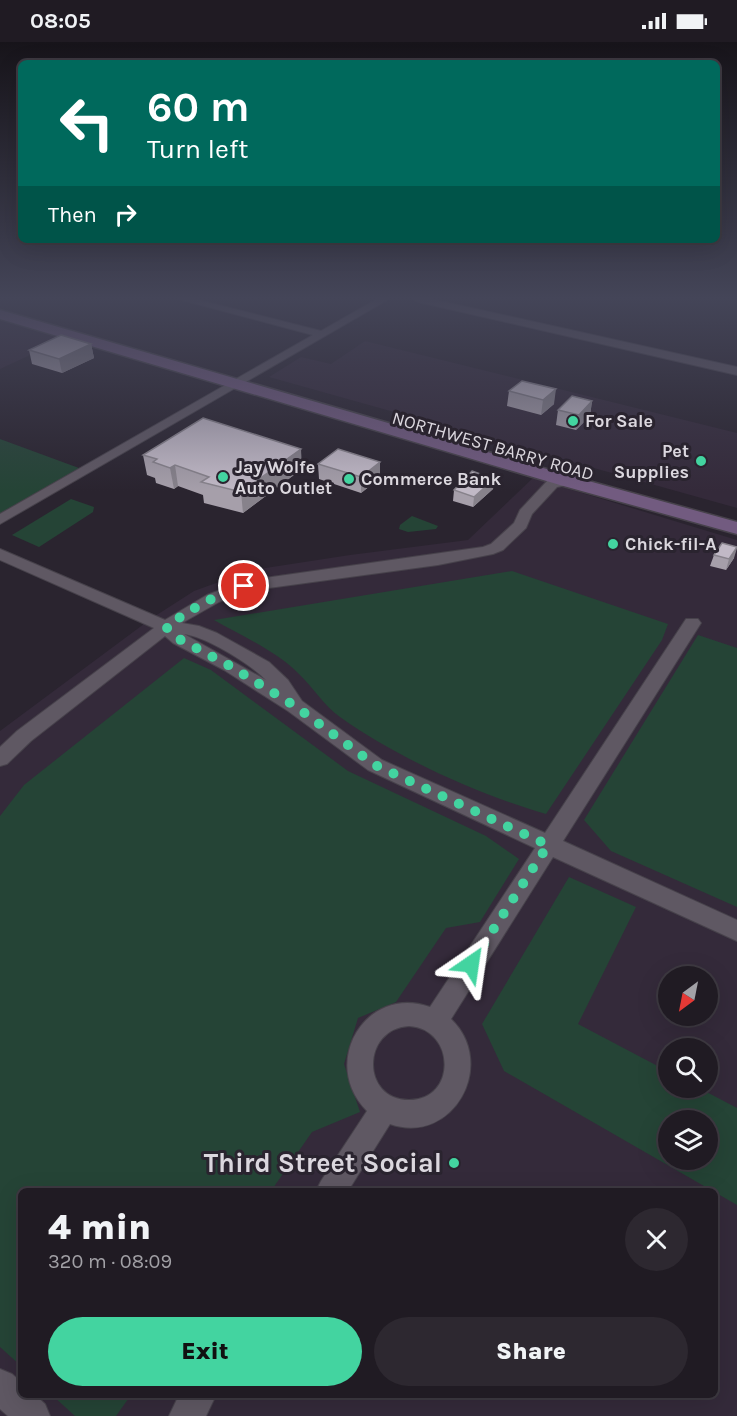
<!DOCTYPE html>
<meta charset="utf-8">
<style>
body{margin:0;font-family:Karla,sans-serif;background:#2d2830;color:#f1f3f6;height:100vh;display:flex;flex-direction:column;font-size:22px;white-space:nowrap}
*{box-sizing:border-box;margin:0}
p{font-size:20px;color:#a2a1a6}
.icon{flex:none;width:33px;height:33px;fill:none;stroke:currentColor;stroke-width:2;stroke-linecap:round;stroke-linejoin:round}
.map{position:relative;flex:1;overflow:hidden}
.details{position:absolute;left:18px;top:1146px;width:700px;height:210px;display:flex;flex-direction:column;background:#201b23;border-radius:9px;box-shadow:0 6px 24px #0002,0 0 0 2px #3d3941}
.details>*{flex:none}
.top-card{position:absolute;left:18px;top:18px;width:702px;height:183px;border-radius:9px;box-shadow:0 6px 24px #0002,0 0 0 2px #3d3941;background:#00695c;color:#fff;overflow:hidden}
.needle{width:39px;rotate:212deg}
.buttons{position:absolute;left:658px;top:924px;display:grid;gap:12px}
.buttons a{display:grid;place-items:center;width:60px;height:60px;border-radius:50%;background:#201b23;box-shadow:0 6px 24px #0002,0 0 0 2px #3d3941;font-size:30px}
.pin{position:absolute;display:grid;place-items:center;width:51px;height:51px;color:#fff;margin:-26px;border:3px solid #fff;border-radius:50%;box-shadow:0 2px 6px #0007}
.me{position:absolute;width:66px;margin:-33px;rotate:32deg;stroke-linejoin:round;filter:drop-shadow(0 0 4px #0008)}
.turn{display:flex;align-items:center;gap:21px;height:126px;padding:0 30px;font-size:27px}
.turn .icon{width:78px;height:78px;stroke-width:2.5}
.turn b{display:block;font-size:42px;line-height:51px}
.then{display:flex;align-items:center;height:57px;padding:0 30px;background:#0003;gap:12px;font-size:22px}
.round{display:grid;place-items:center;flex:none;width:63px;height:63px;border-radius:32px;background:#2d2830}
.summary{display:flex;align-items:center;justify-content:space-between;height:102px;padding:0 30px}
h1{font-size:36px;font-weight:800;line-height:45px}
.primary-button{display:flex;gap:12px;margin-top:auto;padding:12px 30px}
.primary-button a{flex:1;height:69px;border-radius:36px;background:#43d4a0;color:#111;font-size:24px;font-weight:800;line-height:69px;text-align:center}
.primary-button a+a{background:#2d2830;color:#f1f3f6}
.status{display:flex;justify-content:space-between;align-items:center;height:42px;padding:0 30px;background:#201b23;direction:ltr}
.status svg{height:16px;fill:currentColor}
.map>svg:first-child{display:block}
.built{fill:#342a3a;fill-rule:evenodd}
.green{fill:#254436;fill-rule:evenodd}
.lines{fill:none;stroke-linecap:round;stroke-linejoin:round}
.street-casing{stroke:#47424b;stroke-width:2}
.secondary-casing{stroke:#47424b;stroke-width:3}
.street{fill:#5f5863;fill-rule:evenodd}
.secondary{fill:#725b80;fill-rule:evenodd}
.wall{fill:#a69faa}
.shaded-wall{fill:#87828b}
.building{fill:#c1b9c6;stroke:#87828b;stroke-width:1.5}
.route{stroke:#43d4a0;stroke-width:10;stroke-dasharray:0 18}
.poi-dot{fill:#43d4a0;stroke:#2a242f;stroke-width:2}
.labels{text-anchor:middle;stroke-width:6;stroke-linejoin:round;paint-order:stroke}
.far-poi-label{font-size:18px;font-weight:bold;fill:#dbd7de;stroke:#2a242f;text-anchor:start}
.far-street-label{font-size:18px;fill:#dbd7de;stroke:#2a242f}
.near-poi-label{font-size:27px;font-weight:bold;fill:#dbd7de;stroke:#2a242f;text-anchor:end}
</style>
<div class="status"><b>08:05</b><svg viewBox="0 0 49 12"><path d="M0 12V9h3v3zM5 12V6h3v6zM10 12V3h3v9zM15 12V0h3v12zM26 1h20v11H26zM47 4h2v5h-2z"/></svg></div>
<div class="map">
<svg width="737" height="1374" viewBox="0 0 737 1374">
<rect width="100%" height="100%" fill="#2a242f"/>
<!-- built -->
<g class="built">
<path d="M 0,276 L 69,295 L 0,327 Z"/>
<path d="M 365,299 L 737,391 L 737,466 L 269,335 L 301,315 L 331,322 Z"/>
<path d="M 533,436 L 737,498 L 737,1374 L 0,1374 L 0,689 L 152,576 L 194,549 L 252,528 L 350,513 L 468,498 ZM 669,934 L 708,934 L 708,974 L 669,974 ZM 669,1006 L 708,1006 L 708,1046 L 669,1046 ZM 669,1078 L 708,1078 L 708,1118 L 669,1118 ZM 21,1149 L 716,1149 L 716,1353 L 21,1353 Z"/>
</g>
<!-- green -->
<g class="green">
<path d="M 0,397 L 87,429 L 0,478 Z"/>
<path d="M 71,457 L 94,465 L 93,470 L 39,505 L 12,493 Z"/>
<path d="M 412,474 L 438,484 L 436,487 L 408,490 L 399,487 L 400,483 Z"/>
<path d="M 512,529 L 668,582 L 662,598 L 546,772 C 479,753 396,715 340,675 C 324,664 313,645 299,632 C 276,609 242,594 214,578 Z"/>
<path d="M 698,593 L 737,606 L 737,865 L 611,809 L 584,778 Z"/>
<path d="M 184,616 L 211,628 L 348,729 L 486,794 L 519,817 L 480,880 L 446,886 L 396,960 L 358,976 L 344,1022 L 360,1070 L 312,1090 L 271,1149 L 21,1149 L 21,1324 L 0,1305 L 0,774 L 24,743 Z"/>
<path d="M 569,835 L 636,865 L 578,982 L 669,1030 L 669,1046 L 699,1046 L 737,1066 L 737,1163 L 504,1029 L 482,982 ZM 669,1078 L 708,1078 L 708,1118 L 669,1118 Z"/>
<path d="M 52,1353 L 131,1353 L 116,1374 L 75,1374 Z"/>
</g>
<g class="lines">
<defs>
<g id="street">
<path d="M 178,257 L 195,257 L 321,289 L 377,257 L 389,257 L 0,482 L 0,472 L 313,293 Z"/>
<path d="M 413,257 L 431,257 L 737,325 L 737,333 L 418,260 Z"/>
<path d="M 578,424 L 583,425 L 585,428 L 572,442 L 557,445 L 532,472 L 526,486 L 503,508 L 493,512 L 438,523 L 247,549 L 219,560 L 182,581 L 199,584 L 217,591 L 269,620 L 288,638 L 302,659 L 382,718 L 545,791 L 686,577 L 698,577 L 701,581 L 563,799 L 737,878 L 737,899 L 553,815 L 451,977 C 498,1022 453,1104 390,1082 L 348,1149 L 316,1149 L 321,1139 L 367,1069 C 319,1021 366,942 430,965 L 535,806 L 368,728 L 288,669 L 224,628 L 173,601 L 165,594 L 31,699 L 7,722 L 0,724 L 0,705 L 17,689 L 154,586 L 0,518 L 0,507 L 165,578 L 207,553 L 244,539 L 483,505 L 491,502 L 514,481 L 520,468 L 548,438 L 563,435 L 573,425 ZM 184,592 C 207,595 250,622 266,638 ZM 409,984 C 456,987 457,1058 409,1058 C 361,1058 361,987 409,984 Z"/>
<path d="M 0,1327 L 12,1332 L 21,1340 L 21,1353 L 35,1353 L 45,1362 L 50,1374 L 8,1374 L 0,1367 Z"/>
<path d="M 179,1353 L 216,1353 L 206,1374 L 169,1374 Z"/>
</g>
<path id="secondary" d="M 0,268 L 574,435 L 737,480 L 737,492 L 560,443 L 0,277 Z"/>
</defs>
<!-- street casing -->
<use href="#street" class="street-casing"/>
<!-- secondary casing -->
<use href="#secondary" class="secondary-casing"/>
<!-- street -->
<use href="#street" class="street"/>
<!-- secondary -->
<use href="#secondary" class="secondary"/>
</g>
<!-- wall -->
<g class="wall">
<path d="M 91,302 L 94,316 L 62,331 L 32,322 L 29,308 Z"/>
<path d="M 522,339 L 554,362 L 541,373 L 507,364 L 509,349 Z"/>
<path d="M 592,359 L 590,374 L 576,388 L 556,383 L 558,368 Z"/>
<path d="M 143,413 L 302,427 L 243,471 L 204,461 L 203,453 L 178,444 L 174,447 L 156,441 L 155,436 L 147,433 Z"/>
<path d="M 380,420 L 380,436 L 361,451 L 319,437 L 318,422 Z"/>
<path d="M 494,437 L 493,447 L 473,465 L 453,459 L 454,448 Z"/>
<path d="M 714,513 L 734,516 L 726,528 L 710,524 Z"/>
</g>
<!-- shaded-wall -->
<g class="shaded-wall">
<path d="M 91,302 L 94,316 L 62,331 L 59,317 Z"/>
<path d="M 556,347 L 554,362 L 541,373 L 543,358 Z"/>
<path d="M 592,359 L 590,374 L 576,388 L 579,373 Z"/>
<path d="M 301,407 L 302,427 L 243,471 L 241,450 Z"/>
<path d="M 380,420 L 380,436 L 361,451 L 361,435 Z"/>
<path d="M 175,423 L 178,444 L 174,447 L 170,426 Z"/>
<path d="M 494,437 L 493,447 L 473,465 L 474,455 Z"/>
<path d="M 737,506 L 734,516 L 726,528 L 729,517 Z"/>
</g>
<!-- building -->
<g class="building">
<path d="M 61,293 L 91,302 L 59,317 L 29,308 Z"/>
<path d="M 522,339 L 556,347 L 543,358 L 509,349 Z"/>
<path d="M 572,354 L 592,359 L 579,373 L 558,368 Z"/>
<path d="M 203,376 L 301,407 L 241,450 L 201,440 L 209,435 L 175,423 L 170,426 L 153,420 L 157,417 L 143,413 Z"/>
<path d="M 338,407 L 380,420 L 361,435 L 318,422 Z"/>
<path d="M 472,429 L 494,437 L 474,455 L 454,448 Z"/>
<path d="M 722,501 L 737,505 L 729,517 L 714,513 Z"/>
</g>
<!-- sky -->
<linearGradient id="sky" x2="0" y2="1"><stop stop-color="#17141a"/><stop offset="0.57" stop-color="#444558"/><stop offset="1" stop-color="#444558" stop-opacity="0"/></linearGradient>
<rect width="737" height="449" fill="url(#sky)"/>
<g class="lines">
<!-- route -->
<path class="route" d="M 244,544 C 215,553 191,567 166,585 L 179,597 L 230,624 L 295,664 L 375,723 L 548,803 L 471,922"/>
</g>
<!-- markers -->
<g class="poi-dot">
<circle cx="573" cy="379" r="6"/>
<circle cx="701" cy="419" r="6"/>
<circle cx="223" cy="435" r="6"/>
<circle cx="349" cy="437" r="6"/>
<circle cx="613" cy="502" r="6"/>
<circle cx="454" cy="1121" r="6"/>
</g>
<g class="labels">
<!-- far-poi labels -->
<g class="far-poi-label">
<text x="585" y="385">For Sale</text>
<text x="689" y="415" text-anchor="end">Pet<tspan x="689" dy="21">Supplies</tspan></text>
<text x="235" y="431">Jay Wolfe<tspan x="235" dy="21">Auto Outlet</tspan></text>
<text x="361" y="443">Commerce Bank</text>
<text x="625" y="508">Chick-fil-A</text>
</g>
<!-- far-street labels -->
<g class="far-street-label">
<text transform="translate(493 404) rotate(16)" y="6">NORTHWEST BARRY ROAD</text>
</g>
<!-- near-poi labels -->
<g class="near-poi-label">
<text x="442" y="1130">Third Street Social</text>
</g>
</g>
</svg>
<div class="buttons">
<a><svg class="needle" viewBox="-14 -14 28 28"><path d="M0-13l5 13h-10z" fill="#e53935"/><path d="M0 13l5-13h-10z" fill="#a2a1a6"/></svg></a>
<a><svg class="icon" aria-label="search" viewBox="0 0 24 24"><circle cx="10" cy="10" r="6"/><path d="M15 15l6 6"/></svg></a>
<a><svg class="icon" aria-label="layers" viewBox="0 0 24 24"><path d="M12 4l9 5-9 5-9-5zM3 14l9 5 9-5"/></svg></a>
</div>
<div class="pin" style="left:244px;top:544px;background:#d93025"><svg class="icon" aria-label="arrive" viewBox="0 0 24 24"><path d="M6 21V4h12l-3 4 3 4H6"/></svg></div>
<svg class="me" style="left:471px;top:922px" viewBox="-20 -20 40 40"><path d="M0-17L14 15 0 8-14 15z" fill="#43d4a0" stroke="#fff" stroke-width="4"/></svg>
<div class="top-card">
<div class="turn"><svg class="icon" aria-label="left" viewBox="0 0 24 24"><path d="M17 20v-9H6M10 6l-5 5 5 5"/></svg><div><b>60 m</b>Turn left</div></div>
<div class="then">Then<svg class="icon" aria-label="right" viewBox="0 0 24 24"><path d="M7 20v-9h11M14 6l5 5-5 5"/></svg></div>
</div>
<section class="details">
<div class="summary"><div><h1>4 min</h1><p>320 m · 08:09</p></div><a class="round"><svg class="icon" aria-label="close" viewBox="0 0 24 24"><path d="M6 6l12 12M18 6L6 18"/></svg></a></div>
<div class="primary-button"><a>Exit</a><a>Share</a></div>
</section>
</div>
